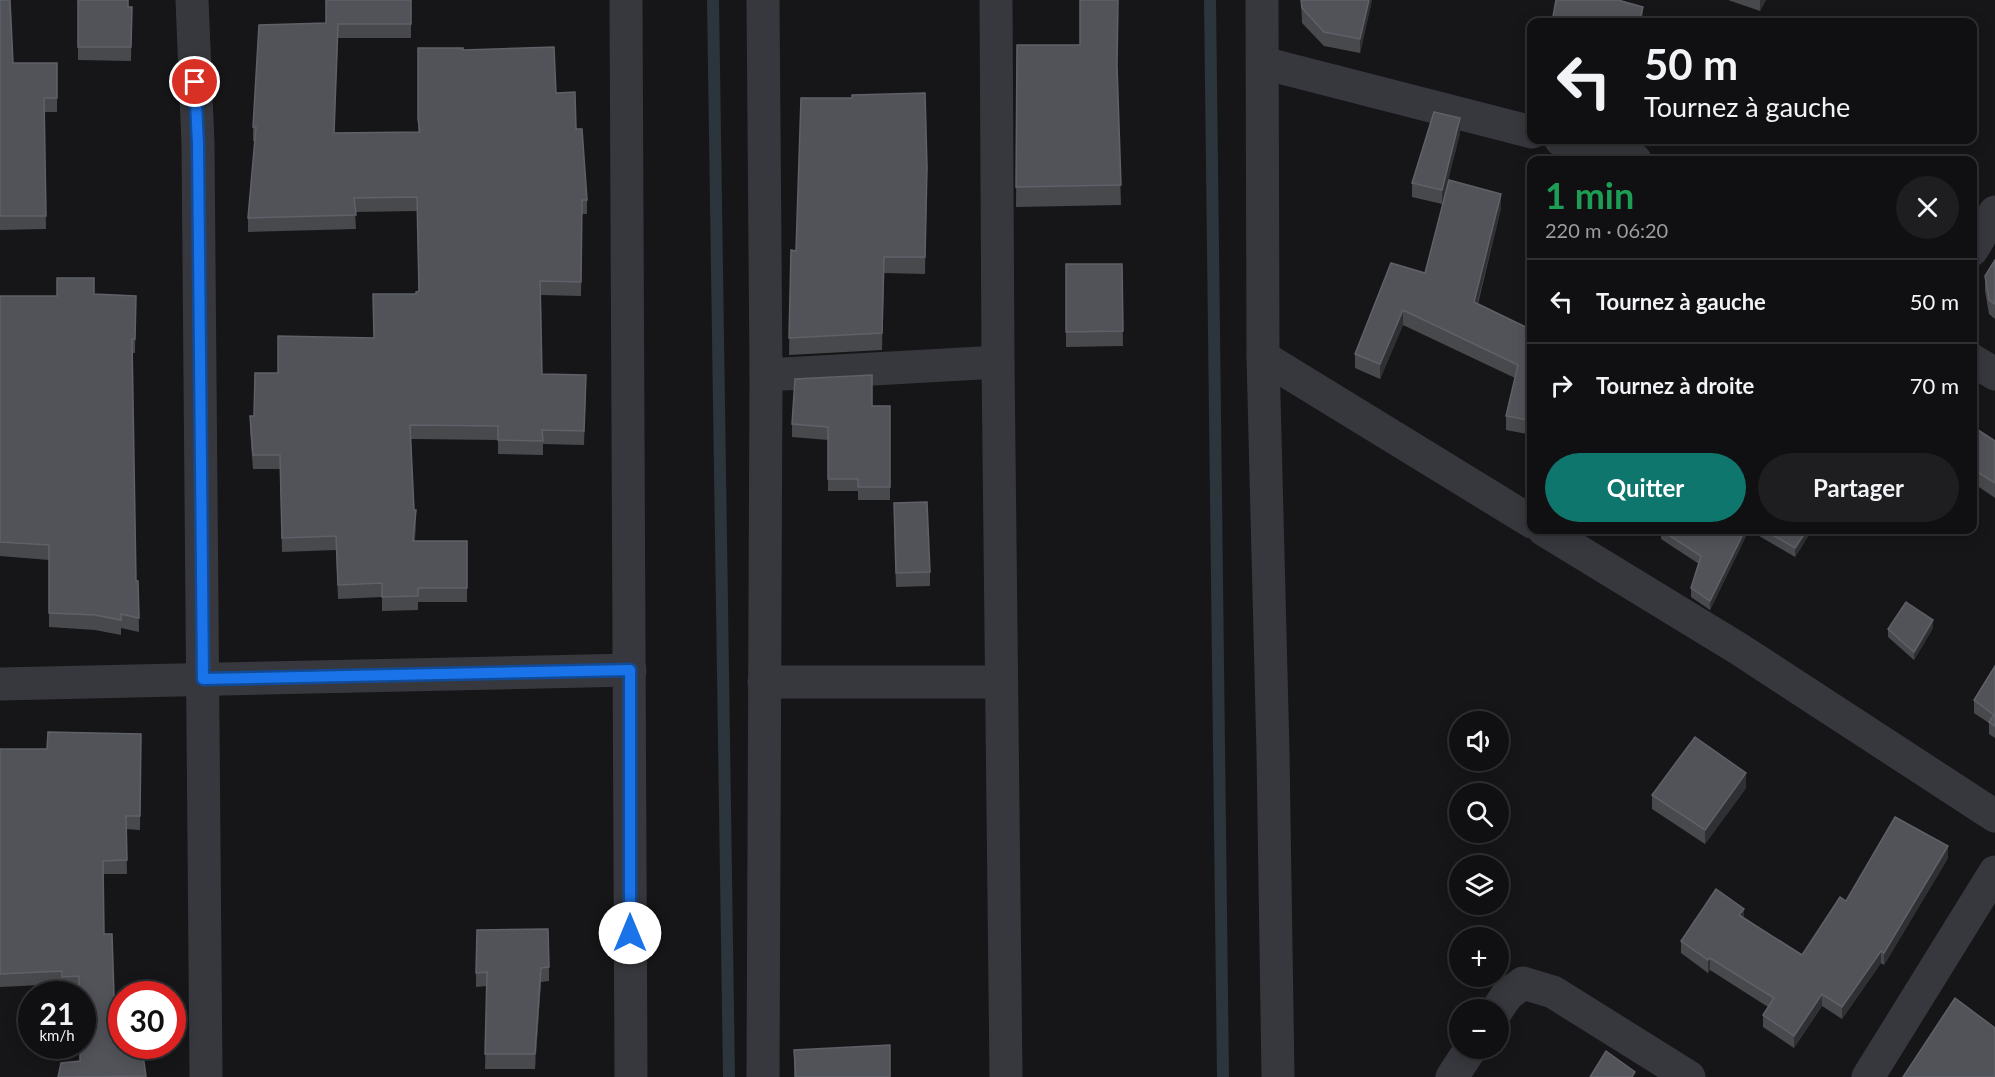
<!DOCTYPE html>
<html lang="fr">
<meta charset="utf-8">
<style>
body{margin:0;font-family:Lato,sans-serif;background:#1e1e20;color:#f1f3f6;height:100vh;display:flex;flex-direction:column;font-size:22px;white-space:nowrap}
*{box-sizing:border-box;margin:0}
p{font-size:20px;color:#9c9d9f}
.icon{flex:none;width:33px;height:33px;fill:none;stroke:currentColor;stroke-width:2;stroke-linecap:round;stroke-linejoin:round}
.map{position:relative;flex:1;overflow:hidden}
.drawer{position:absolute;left:1527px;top:156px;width:450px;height:378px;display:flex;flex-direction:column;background:#101012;border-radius:12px;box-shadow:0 3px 15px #0003,0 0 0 2px #303032}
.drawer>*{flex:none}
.top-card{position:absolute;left:1527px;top:18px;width:450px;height:126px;border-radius:12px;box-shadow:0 3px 15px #0003,0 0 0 2px #303032;background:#101012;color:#f1f3f6;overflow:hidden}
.buttons{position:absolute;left:1449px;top:711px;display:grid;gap:12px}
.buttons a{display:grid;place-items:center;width:60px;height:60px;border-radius:50%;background:#101012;box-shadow:0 3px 15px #0003,0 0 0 2px #303032;font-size:30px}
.speed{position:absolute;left:18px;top:981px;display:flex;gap:12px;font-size:30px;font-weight:700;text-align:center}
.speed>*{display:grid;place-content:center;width:78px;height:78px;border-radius:50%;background:#101012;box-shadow:0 3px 15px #0003,0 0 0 2px #303032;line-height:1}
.speed small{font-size:15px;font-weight:400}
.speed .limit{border:9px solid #d22;background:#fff;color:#111}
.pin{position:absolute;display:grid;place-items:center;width:51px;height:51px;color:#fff;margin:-26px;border:3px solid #fff;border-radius:50%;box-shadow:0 2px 6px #0007}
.me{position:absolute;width:66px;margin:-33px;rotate:0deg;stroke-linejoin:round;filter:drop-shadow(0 0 4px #0008)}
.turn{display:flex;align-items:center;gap:21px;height:126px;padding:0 18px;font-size:27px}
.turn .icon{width:78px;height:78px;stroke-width:2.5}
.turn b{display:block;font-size:42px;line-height:51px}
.round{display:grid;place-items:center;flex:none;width:63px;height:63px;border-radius:32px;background:#1e1e20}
.headline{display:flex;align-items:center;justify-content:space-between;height:102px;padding:0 18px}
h1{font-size:36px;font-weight:700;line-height:45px;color:#1e9e55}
.cta{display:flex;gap:12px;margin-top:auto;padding:12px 18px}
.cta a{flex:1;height:69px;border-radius:36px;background:#0f766e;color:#fff;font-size:24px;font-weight:700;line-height:69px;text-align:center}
.cta a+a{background:#1e1e20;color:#f1f3f6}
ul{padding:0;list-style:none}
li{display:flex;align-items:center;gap:18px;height:84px;padding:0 18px;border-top:2px solid #303032}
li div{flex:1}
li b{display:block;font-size:22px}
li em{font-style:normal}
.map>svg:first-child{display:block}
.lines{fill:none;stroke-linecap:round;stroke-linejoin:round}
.stream{stroke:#2c353c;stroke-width:12}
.minor{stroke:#37383d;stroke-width:33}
.wall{fill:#47494d}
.shaded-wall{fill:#2f3033}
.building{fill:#525359;stroke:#5f6168;stroke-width:1.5}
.route-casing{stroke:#114b97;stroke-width:15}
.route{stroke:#1a73e8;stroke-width:10}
</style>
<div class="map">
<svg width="1995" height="1077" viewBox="0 0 1995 1077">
<rect width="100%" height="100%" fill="#161618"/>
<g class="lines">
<!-- stream -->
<g class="stream">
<path d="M 713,0 L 729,1077"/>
<path d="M 1210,0 L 1223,1077"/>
</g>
<!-- minor -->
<g class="minor">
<path d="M 192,0 L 198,144 L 206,1077"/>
<path d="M 626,0 L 631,1077"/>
<path d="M 763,0 L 766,375 L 763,1077"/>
<path d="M 996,0 L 998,362 L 1006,1077"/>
<path d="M 1262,0 L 1263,357 L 1273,752 L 1278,1077"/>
<path d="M 1263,63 L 1532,132"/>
<path d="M 1561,140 L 1635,160"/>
<path d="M 1972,250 L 1995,212"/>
<path d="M 1263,357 L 1532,522"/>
<path d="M 1972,360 L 1995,374"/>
<path d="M 766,375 L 998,362"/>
<path d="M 1544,530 L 1739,649 L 1995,816"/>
<path d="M 764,682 L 1001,682"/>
<path d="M 0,684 L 630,670"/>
<path d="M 1497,1010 L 1507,995 L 1523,983 L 1553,992 L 1689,1077"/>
<path d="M 1452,1077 L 1471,1048"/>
<path d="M 1868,1077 L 1995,872"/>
</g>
</g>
<!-- wall -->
<g class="wall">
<path d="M 0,0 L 13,63 L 57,63 L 57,112 L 44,112 L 46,229 L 0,230 Z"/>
<path d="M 78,0 L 132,7 L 131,61 L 78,60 Z"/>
<path d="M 411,0 L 411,38 L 338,38 L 334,133 L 418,132 L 418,48 L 463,50 L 556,93 L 576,129 L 587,200 L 587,214 L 582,214 L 581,296 L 541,295 L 542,374 L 586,389 L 584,445 L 543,444 L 543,455 L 498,454 L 498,440 L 411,439 L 414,510 L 416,524 L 415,541 L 467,541 L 467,602 L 418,602 L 418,610 L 382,611 L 382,597 L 338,599 L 336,550 L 282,552 L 280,469 L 253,469 L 250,430 L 250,416 L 254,416 L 278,373 L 374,338 L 419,291 L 417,211 L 355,212 L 356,229 L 248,232 L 248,218 L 255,141 L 253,141 L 253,127 L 326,23 Z"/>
<path d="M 1301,0 L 1372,0 L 1360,53 L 1324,46 L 1302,23 Z"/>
<path d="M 1728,0 L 1766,0 L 1760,11 Z"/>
<path d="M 1017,45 L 1117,73 L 1121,205 L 1016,207 Z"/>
<path d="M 1460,133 L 1442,204 L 1412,197 L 1412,183 Z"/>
<path d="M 927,167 L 925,274 L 884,273 L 882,350 L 789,355 L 791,250 L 796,251 Z"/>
<path d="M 1501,208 L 1478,304 L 1532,330 L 1532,435 L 1506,430 L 1506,416 L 1515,378 L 1403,325 L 1380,379 L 1355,368 L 1355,354 L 1425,273 Z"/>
<path d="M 1995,260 L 1995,319 L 1989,314 L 1985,291 L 1985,276 Z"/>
<path d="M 1066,264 L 1122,264 L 1123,346 L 1066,347 Z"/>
<path d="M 94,294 L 136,296 L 135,353 L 132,353 L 136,581 L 138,581 L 139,632 L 121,628 L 121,635 L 95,630 L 49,627 L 49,560 L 0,556 L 0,296 L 57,296 Z"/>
<path d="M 872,406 L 890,406 L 890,500 L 858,500 L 858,491 L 828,491 L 828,440 L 792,437 L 792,424 Z"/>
<path d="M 1972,426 L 1995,441 L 1995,498 L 1973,483 Z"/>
<path d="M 894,518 L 930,572 L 930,586 L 896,587 Z"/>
<path d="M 1661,530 L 1749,530 L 1710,610 L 1691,597 L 1691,588 L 1699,564 L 1661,539 Z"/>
<path d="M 1749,530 L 1812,530 L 1795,557 Z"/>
<path d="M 1933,628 L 1914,660 L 1888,637 L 1888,629 Z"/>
<path d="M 1995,666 L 1995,738 L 1989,734 L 1989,723 L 1974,713 L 1974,700 Z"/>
<path d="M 141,734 L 140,830 L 126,829 L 127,874 L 103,874 L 104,934 L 115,1026 L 143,1055 L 146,1077 L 58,1077 L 80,1061 L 79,990 L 62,990 L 62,984 L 0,987 L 0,749 L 47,749 Z"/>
<path d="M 1746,788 L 1705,844 L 1652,809 L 1652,795 Z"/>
<path d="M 1948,858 L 1884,965 L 1881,963 L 1842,1019 L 1822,1006 L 1794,1048 L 1763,1027 L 1763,1015 L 1768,1007 L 1710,970 L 1708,973 L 1681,953 L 1681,941 L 1744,918 L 1802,955 L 1846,901 Z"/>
<path d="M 549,967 L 549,981 L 541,982 L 535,1069 L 485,1069 L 487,986 L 476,987 L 476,973 Z"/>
<path d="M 794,1050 L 890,1077 L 794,1077 Z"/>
</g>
<!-- shaded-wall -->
<g class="shaded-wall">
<path d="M 1369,0 L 1372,0 L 1360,53 L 1360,39 Z"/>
<path d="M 1760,0 L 1766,0 L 1760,11 Z"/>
<path d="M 1643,7 L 1643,22 L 1639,22 Z"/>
<path d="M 1460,118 L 1460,133 L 1442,204 L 1442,190 Z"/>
<path d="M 1501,194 L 1501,208 L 1474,316 L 1474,302 Z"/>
<path d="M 1403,310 L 1403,325 L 1380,379 L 1380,364 Z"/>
<path d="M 416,510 L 416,524 L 413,555 L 413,541 Z"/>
<path d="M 1745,530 L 1749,530 L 1710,610 L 1710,601 Z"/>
<path d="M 1807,530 L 1812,530 L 1795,557 L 1795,548 Z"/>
<path d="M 1933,620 L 1933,628 L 1914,660 L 1914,652 Z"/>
<path d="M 1746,773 L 1746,788 L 1705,844 L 1705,830 Z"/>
<path d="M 1948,846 L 1948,858 L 1884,965 L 1884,953 Z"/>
<path d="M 1744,909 L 1744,921 L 1739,915 Z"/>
<path d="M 1881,951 L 1881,963 L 1842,1019 L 1842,1007 Z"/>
<path d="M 1710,958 L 1710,970 L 1708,973 L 1708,960 Z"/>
<path d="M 541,968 L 541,982 L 535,1069 L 535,1054 Z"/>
<path d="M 1822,994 L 1822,1006 L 1794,1048 L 1794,1036 Z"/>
</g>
<!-- building -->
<g class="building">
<path d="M 0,0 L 10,0 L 13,63 L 57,63 L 57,98 L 44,98 L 46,216 L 0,216 Z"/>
<path d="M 78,0 L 128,0 L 128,7 L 132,7 L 131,47 L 78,47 Z"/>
<path d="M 326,0 L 411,0 L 411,24 L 338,24 L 334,133 L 420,132 L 418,119 L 418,48 L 463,48 L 463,50 L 554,47 L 556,93 L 575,92 L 576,129 L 582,129 L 587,200 L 582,200 L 581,282 L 540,281 L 542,374 L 586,375 L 584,431 L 542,430 L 543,441 L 498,440 L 498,426 L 410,425 L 414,510 L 416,510 L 413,541 L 467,541 L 467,588 L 418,588 L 418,596 L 382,597 L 382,583 L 338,585 L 336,536 L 282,538 L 280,455 L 253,455 L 250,416 L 254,416 L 255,373 L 278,373 L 278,336 L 374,338 L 373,294 L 416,294 L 416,292 L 419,291 L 417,197 L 354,198 L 356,215 L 248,218 L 256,127 L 253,127 L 259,25 L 326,23 Z"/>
<path d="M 1080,0 L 1118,0 L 1117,65 L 1121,185 L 1016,187 L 1017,45 L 1080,45 Z"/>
<path d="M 1301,0 L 1369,0 L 1360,39 L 1324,32 L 1302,8 Z"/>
<path d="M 1556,0 L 1618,0 L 1643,7 L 1639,22 L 1552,22 Z"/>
<path d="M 925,93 L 927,167 L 925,257 L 884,257 L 882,333 L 789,338 L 791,250 L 796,251 L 801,98 L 852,98 L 852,95 Z"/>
<path d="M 1434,112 L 1460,118 L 1442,190 L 1412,183 Z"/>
<path d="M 1572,156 L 1585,160 L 1571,160 Z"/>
<path d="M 1449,180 L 1501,194 L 1474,302 L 1532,330 L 1532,421 L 1506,416 L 1518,365 L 1403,310 L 1380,364 L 1355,354 L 1391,263 L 1425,273 Z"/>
<path d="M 1995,260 L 1995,304 L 1989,300 L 1985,276 Z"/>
<path d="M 1066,264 L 1122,264 L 1123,331 L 1066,332 Z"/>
<path d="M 57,278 L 94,278 L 94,294 L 136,296 L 135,339 L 132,339 L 136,581 L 138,581 L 139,618 L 121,614 L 121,620 L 95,615 L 49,613 L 49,545 L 0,542 L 0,296 L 57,296 Z"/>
<path d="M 872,375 L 872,406 L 890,406 L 890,487 L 858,487 L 858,479 L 828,479 L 828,427 L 792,424 L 795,379 Z"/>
<path d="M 1972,426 L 1995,441 L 1995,483 L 1973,469 L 1972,470 Z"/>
<path d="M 927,502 L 930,572 L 896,573 L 894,503 Z"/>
<path d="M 1661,530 L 1745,530 L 1710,601 L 1691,588 L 1701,556 Z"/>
<path d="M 1764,530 L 1807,530 L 1795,548 Z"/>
<path d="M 1906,602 L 1933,620 L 1914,652 L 1888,629 Z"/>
<path d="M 1995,666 L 1995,726 L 1989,722 L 1994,715 L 1974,700 Z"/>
<path d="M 48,732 L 141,734 L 140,816 L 126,816 L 127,860 L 103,861 L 104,934 L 112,934 L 115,1026 L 122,1026 L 122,1046 L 143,1046 L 143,1055 L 146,1076 L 58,1077 L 61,1063 L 80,1061 L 80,1046 L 82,1046 L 82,994 L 79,994 L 79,976 L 62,977 L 62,971 L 0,974 L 0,749 L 47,749 Z"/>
<path d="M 1695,737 L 1746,773 L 1705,830 L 1652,795 Z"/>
<path d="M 1895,817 L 1948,846 L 1884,953 L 1881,951 L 1842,1007 L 1822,994 L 1794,1036 L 1763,1015 L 1774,998 L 1710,958 L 1708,960 L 1681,941 L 1716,889 L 1744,909 L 1739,915 L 1802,955 L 1840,897 L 1846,901 Z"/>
<path d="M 548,929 L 549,967 L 541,968 L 535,1054 L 485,1054 L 487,972 L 476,973 L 477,930 Z"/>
<path d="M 1955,998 L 1995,1028 L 1995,1077 L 1903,1077 Z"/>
<path d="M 890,1045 L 890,1077 L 796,1077 L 794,1050 Z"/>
<path d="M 1606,1051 L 1635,1072 L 1632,1077 L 1590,1077 Z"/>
</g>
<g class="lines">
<defs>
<path id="route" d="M 195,82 L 198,144 L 203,679 L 630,670 L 630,933"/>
</defs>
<!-- route casing -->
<use href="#route" class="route-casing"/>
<!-- route -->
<use href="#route" class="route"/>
</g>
</svg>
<div class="buttons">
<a><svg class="icon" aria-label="sound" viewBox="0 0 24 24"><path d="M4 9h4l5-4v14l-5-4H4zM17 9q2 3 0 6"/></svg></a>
<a><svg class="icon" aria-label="search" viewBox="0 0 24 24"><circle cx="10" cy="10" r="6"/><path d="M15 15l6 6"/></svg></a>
<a><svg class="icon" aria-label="layers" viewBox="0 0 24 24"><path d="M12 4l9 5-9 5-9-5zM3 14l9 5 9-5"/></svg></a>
<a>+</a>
<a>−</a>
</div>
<div class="speed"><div>21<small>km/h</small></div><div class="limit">30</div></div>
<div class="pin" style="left:195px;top:82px;background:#d93025"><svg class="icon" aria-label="arrive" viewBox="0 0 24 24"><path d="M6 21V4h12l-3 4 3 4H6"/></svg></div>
<svg class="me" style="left:630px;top:933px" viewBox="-20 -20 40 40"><circle r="19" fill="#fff"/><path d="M0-13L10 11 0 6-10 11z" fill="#1a73e8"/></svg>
<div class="top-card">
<div class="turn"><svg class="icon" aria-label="left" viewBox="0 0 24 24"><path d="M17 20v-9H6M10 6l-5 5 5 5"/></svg><div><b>50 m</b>Tournez à gauche</div></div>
</div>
<section class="drawer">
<div class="headline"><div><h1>1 min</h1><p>220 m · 06:20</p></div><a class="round"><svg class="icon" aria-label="close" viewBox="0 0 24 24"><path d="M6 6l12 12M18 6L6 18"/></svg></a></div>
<ul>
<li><svg class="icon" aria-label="left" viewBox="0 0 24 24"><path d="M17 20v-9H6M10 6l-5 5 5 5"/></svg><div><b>Tournez à gauche</b></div><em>50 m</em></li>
<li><svg class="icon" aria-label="right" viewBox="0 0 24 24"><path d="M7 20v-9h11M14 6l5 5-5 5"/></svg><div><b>Tournez à droite</b></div><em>70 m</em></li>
</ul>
<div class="cta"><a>Quitter</a><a>Partager</a></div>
</section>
</div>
